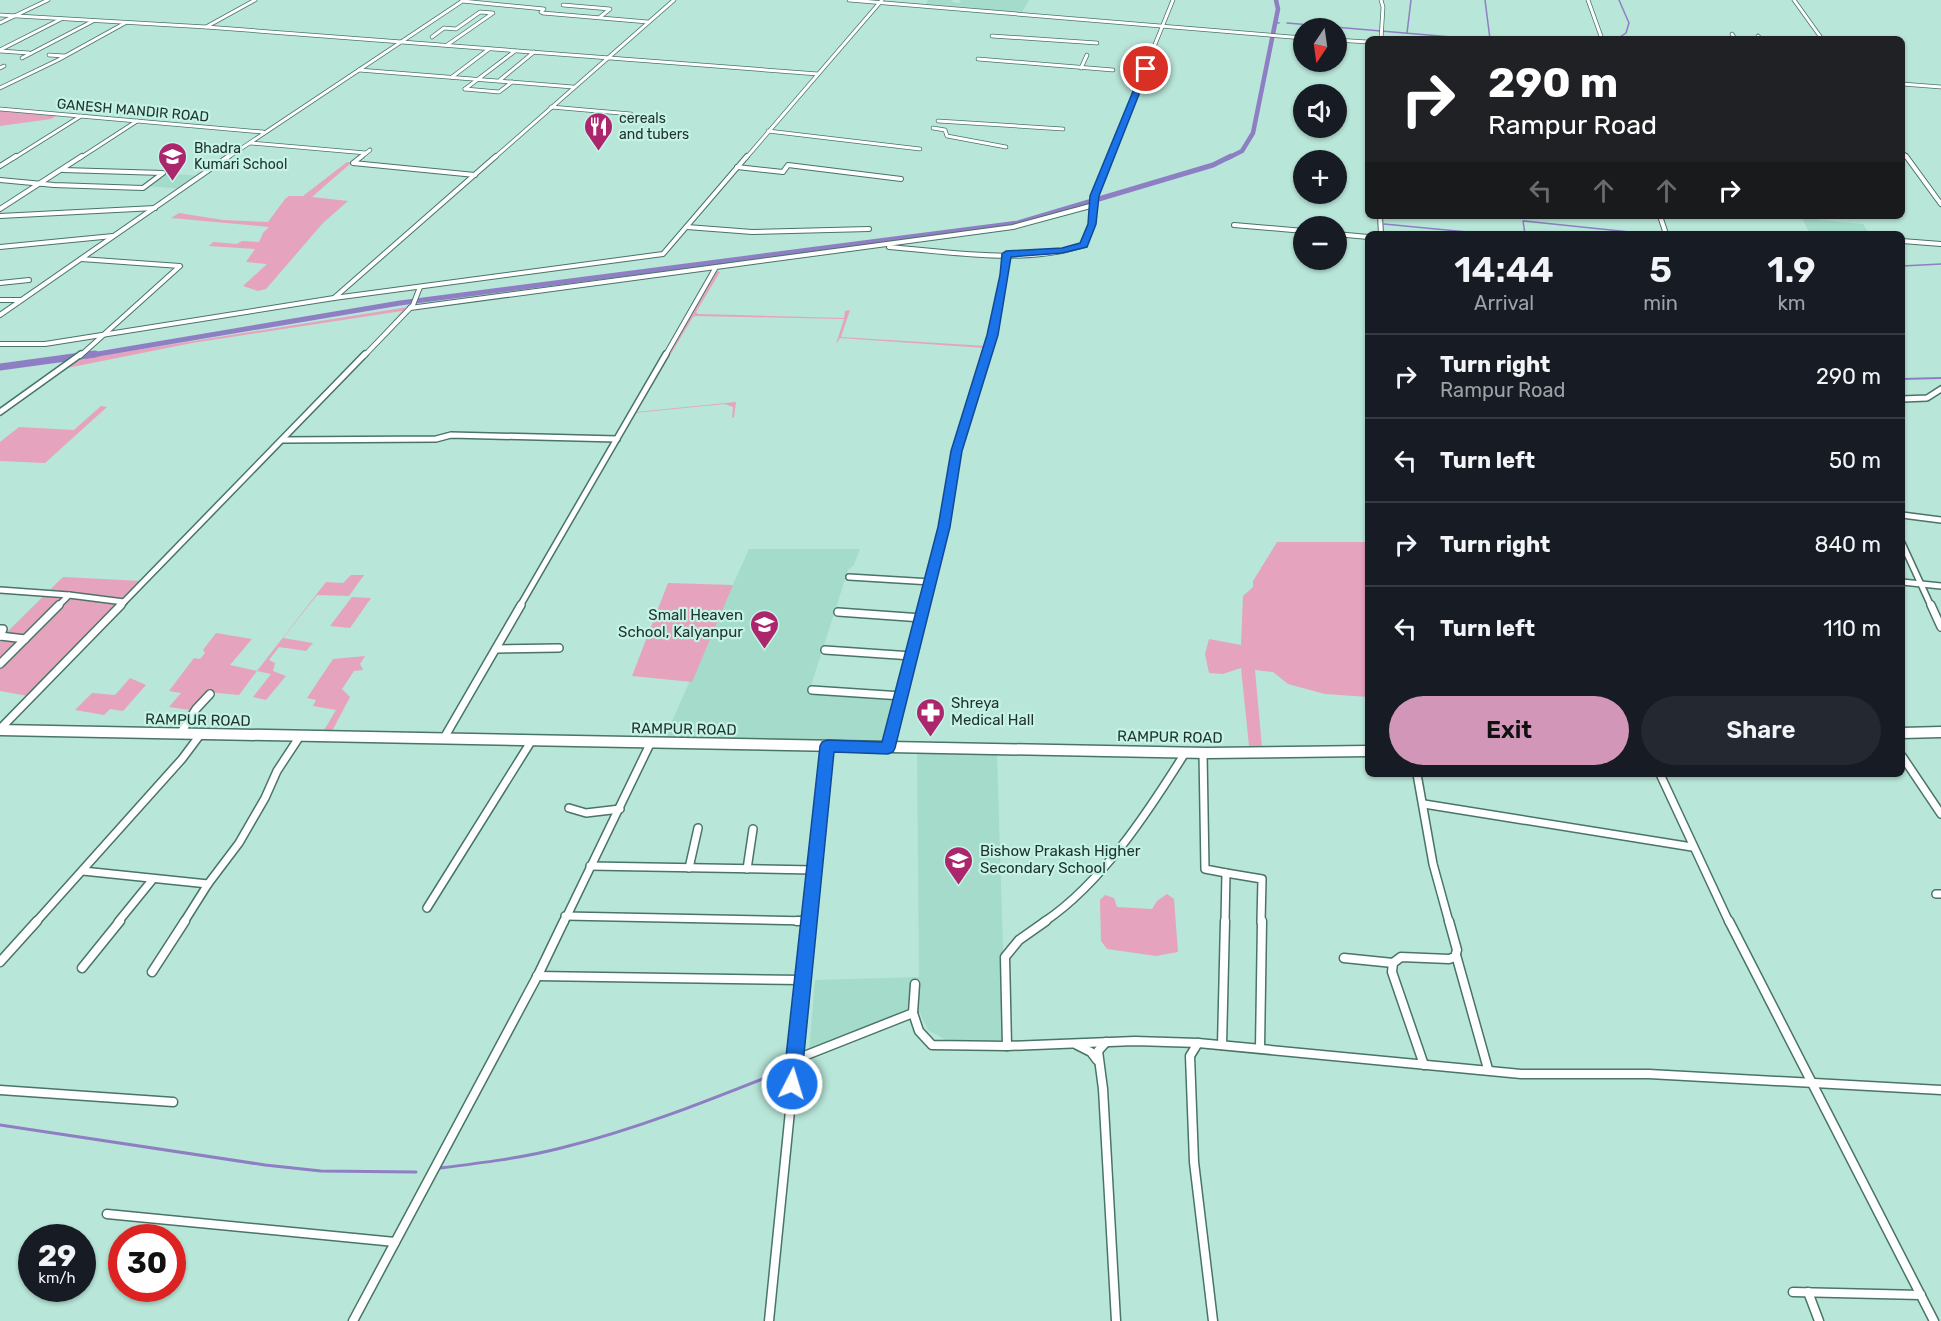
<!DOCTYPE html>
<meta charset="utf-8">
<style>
body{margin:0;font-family:Rubik,sans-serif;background:#242831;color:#f1f3f6;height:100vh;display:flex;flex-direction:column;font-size:22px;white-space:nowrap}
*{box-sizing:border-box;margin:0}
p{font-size:20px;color:#9ea1a6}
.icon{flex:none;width:33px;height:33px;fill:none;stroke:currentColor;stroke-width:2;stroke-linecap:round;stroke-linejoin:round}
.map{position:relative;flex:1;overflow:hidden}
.sheet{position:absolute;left:1365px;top:231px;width:540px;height:546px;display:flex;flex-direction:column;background:#171b24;border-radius:9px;box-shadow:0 2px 4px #0004}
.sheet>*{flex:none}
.guide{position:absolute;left:1365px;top:36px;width:540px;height:183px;border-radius:9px;box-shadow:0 2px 4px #0004;background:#202124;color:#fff;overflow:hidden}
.needle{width:39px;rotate:193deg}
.fabs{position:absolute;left:1293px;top:18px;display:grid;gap:12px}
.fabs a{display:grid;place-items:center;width:54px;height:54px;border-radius:50%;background:#171b24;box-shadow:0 2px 4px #0004;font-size:30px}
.speed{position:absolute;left:18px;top:1224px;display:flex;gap:12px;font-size:30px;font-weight:700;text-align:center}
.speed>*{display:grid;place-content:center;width:78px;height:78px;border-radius:50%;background:#171b24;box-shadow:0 2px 4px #0004;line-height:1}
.speed small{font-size:15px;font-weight:400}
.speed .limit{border:9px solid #d22;background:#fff;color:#111}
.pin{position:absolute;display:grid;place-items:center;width:51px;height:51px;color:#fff;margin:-26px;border:3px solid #fff;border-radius:50%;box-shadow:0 2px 6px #0007}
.me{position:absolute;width:66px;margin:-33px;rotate:5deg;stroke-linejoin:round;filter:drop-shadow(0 0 4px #0008)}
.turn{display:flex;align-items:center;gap:21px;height:126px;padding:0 24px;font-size:27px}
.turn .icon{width:78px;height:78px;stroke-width:2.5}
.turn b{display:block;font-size:42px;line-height:51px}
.lanes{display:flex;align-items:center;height:57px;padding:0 24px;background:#0003;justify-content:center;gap:30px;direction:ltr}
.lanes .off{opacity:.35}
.eta{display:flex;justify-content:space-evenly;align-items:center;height:102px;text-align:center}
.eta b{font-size:36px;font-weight:600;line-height:42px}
.cta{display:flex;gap:12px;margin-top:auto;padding:12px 24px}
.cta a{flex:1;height:69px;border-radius:36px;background:#d297b8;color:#111;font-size:24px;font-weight:600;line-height:69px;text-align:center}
.cta a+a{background:#242831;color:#f1f3f6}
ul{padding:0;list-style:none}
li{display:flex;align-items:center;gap:18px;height:84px;padding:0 24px;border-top:2px solid #363941}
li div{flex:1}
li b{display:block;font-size:22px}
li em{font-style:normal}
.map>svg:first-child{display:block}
.built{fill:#a4dbca}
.green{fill:#e6a3be}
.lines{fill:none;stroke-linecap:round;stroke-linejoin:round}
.stream-far2{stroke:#8e7ec3;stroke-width:1.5}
.stream-far1{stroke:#8e7ec3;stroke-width:2}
.stream{stroke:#8e7ec3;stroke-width:3}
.canal-far2{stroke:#8e7ec3;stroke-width:4.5}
.canal-far1{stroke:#8e7ec3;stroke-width:5}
.canal{stroke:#8e7ec3;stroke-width:7}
.street-far4-casing{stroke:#497468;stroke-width:4.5}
.street-far3-casing{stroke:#497468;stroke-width:6}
.street-far2-casing{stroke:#497468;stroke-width:8}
.street-far1-casing{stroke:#497468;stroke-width:10}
.street-casing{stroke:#497468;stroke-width:11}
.secondary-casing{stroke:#497468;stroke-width:13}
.street-far4{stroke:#fff;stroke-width:3}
.street-far3{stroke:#fff;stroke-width:4}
.street-far2{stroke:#fff;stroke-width:5}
.street-far1{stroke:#fff;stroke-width:7}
.street{stroke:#fff;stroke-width:8}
.secondary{stroke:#fff;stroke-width:10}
.route{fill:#1a73e8;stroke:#114b97;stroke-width:1.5}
.labels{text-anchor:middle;stroke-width:4.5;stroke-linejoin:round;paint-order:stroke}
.far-street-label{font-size:14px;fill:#21332e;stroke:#c5f3e5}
.far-poi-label{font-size:14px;fill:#21332e;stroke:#c5f3e5;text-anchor:start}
.poi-label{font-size:15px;fill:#21332e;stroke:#c5f3e5;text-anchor:start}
.street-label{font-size:15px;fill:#21332e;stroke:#c5f3e5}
</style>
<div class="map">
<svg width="1941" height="1321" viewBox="0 0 1941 1321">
<rect width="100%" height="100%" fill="#b8e6d8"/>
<!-- built -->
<g class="built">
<path d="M 928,0 L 953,0 L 952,2 L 959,3 L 961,1 L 959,0 L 1029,0 L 1022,12 L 926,4 Z"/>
<path d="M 163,173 L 201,176 L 184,189 L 145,186 Z"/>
<path d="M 1802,218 L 1863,224 L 1869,234 L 1810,234 Z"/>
<path d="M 749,549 L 860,549 L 854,565 L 848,570 L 809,692 L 894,698 L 882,743 L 664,739 Z"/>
<path d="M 917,752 L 997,754 L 1003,948 L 1002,1040 L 957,1046 L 928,1030 L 920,1013 L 913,1013 L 809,1053 L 815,980 L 919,977 Z"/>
</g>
<!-- green -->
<g class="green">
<path d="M 0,110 L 58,115 L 51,119 L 0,126 Z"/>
<path d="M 347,162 L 351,163 L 312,197 L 348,201 L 323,223 L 266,289 L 258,291 L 243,286 L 267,264 L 246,262 L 255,249 L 209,246 L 213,242 L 237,244 L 242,241 L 259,242 L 263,233 L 269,227 L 171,218 L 179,213 L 223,220 L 268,222 L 285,199 L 289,196 L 303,196 Z"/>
<path d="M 717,271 L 720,272 L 696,312 L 698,314 L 844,318 L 845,311 L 850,310 L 841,337 L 986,346 L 985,348 L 840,338 L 836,344 L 844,319 L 696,316 L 693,317 L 636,412 L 736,402 L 734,417 L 732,418 L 733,407 L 725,404 L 634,413 Z"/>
<path d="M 408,307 L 383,332 L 402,311 L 192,343 L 67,368 L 80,359 Z"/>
<path d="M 101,406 L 107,407 L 45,463 L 0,461 L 0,442 L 19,427 L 74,430 Z"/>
<path d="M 1277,542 L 1368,542 L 1368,697 L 1325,694 L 1288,684 L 1273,672 L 1255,670 L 1262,748 L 1249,746 L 1241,668 L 1223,674 L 1209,673 L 1205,654 L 1209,639 L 1241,645 L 1243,596 L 1253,587 L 1253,581 Z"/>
<path d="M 351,575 L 364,575 L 349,596 L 317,595 L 283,638 L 313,643 L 306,651 L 279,647 L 269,660 L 275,663 L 273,671 L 286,676 L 266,700 L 253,697 L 271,674 L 257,671 L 239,695 L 208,692 L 190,710 L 169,707 L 181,693 L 169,691 L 194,658 L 200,659 L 205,653 L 203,650 L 216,633 L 252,639 L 230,665 L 257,671 L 326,582 L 343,583 Z"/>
<path d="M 63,577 L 142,581 L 28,696 L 0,691 L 0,639 Z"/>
<path d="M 668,583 L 733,585 L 692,682 L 632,676 Z"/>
<path d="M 352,597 L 371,598 L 350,628 L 330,626 Z"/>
<path d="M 365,656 L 360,664 L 363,670 L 354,671 L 342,689 L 350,697 L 331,733 L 323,732 L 336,710 L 313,706 L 316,700 L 307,698 L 333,659 Z"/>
<path d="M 130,678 L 146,685 L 123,711 L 110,709 L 104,715 L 75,710 L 92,693 L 115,695 Z"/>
<path d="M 1167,894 L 1174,899 L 1178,952 L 1156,956 L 1107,949 L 1101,941 L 1100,900 L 1105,895 L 1114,898 L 1117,907 L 1152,909 L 1157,901 Z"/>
</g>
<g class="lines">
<!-- stream-far2 -->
<g class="stream-far2">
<path d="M 1485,0 L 1490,39"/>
<path d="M 1275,22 L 1279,23"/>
<path d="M 1287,23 L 1475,39"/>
<path d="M 1407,33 L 1411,0"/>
<path d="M 1617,39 L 1626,33 L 1629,23 L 1619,0"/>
<path d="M 1384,224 L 1488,234"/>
<path d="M 1525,234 L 1523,221 L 1649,234"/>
<path d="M 1902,266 L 1941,264"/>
</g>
<!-- stream-far1 -->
<path class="stream-far1" d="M 1902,379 L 1941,378"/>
<!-- stream -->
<g class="stream">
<path d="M 0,1125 L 265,1165 L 321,1171 L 416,1172"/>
<path d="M 440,1168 C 481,1163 522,1158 561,1148 C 638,1129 712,1099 785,1070"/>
</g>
<!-- canal-far2 -->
<path class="canal-far2" d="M 1228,158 L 1242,151 L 1253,133 L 1278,9 L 1276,0"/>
<!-- canal-far1 -->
<path class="canal-far1" d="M 86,356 L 400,303 L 1018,223 L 1213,165 L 1231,156"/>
<!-- canal -->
<path class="canal" d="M 0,367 L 95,354"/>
<defs>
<g id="street-far4">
<path d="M 849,0 L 1304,38"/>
<path d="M 1381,0 L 1383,7 L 1381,39"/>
<path d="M 1588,0 L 1602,39"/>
<path d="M 1794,0 L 1822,39"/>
<path d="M 462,1 L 544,9 L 541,12 L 543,13 L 648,22"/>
<path d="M 563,5 L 610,9 L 600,17"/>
<path d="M 0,15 L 206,27 L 818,74"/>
<path d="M 0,23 L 48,0"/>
<path d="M 206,27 L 255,0"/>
<path d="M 1732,34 L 1735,39"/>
<path d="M 992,36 L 1097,43"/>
<path d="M 1758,36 L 1761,39"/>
<path d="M 432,37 L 444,28 L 456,29 L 480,12 L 493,13 L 447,45"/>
<path d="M 1336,40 L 1368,42"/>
<path d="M 0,50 L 61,19"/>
<path d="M 0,51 L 29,53"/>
<path d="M 49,55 L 65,56"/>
<path d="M 22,58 L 93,21"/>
<path d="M 978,59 L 1113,70"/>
<path d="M 0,68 L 4,66"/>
<path d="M 1081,68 L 1087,55"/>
<path d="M 359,70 L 573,87"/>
<path d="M 452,77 L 489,49"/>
<path d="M 500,80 L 534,52"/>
<path d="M 1902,84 L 1941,87"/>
<path d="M 0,88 L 58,60 L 125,23"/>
<path d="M 465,89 L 515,51"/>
<path d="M 465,89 L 499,92 L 512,82"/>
<path d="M 551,107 L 631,114"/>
<path d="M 0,109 L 263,132"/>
<path d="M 938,121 L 1063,129"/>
<path d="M 933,128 L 945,130 L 947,136 L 1006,147"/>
<path d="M 768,131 L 920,149"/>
<path d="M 250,143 L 366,153"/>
<path d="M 1902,151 L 1907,158"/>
<path d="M 14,158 L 81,116"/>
<path d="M 80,158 L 137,121"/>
<path d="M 227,158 L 464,0"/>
<path d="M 360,158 L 370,150"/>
<path d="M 494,158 L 674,0"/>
<path d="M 746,158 L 882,0"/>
<path d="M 1109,158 L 1173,0"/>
</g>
<g id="street-far3">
<path d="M 362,156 L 353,163 L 475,175"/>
<path d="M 1906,156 L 1941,204"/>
<path d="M 0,166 L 16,156"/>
<path d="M 737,167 L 783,172 L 788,165 L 901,179"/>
<path d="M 0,180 L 54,185 L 143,188 L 163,173 L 63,170"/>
<path d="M 0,209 L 82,156"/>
<path d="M 0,216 L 155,208"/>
<path d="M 1380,216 L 1381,234"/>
<path d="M 1660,216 L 1666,234"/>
<path d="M 1234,225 L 1304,231"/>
<path d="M 687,227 L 752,232 L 869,229"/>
<path d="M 1336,234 L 1368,237"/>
<path d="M 1902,241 L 1941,244"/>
<path d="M 0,247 L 113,236"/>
<path d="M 889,247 C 950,252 1026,265 1084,245 L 1092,224 L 1094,196 L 1110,156"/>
<path d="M 0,283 L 29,280"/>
<path d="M 334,298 L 496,156"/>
<path d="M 0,300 L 21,300"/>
<path d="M 410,308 L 716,267"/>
<path d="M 0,315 L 229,156"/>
<path d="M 0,344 L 45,344 L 334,298 L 663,254 L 747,156"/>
<path d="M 80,356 L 180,266 L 81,259"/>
<path d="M 364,356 L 413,305 L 420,287"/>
<path d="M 665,356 L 716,267 L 1013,227 L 1094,205"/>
<path d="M 986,356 L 1005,275 L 1006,254"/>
</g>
<g id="street-far2">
<path d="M 1902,399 L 1927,398 L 1941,389"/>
<path d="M 0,412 L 81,354"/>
<path d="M 283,440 L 436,439 L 451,435 L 617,439"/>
<path d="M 1902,515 L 1941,520"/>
<path d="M 1902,543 L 1931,606"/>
<path d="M 849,577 L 931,582"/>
<path d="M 1902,582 L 1941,586"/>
<path d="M 0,590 L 69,595"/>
<path d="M 58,606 L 69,595 L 124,602"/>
<path d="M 120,606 L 365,354"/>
<path d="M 520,606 L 666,354"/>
<path d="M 924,606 L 944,527 L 956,451 L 987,354"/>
</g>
<g id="street-far1">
<path d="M 1931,605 L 1941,627"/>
<path d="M 838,612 L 922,618"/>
<path d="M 0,629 L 3,629 L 0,636"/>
<path d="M 0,636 L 25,639"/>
<path d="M 496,649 L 559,648"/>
<path d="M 825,650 L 912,656"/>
<path d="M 0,664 L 59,605"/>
<path d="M 812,690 L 902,696"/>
<path d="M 0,729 L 121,605"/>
<path d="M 180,734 L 196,709 L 210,694"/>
<path d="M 444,738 L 521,605"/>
<path d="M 888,748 L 924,605"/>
<path d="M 1203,753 L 1205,869 L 1226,873 L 1225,922"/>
<path d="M 1902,756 L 1941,814"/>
<path d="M 1417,774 L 1433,864 L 1449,922"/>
<path d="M 1660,774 L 1729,922"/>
<path d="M 1424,804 L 1692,847"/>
<path d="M 569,808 L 586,813 L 620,809"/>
<path d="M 590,866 L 814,870"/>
<path d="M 689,868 L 698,828"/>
<path d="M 747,869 L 753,829"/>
<path d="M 83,871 L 208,884"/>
<path d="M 1226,873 L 1262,879 L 1261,922"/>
<path d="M 1936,894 L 1941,894"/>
<path d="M 427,908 L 532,740"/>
<path d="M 565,916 L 808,921"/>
<path d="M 36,922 L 182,759 L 200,735"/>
<path d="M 118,922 L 153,879"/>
<path d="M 184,922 L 208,884 L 239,843 L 265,798 L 277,771 L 300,736"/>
<path d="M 564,922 L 650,744"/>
<path d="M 809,922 L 827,746"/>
<path d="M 1044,922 C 1102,883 1148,812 1185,753"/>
</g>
<g id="street">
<path d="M 797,921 L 808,921"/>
<path d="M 1046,921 L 1019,940 L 1005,957 L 1007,1046 L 1135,1041 L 1198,1043 L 1521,1074 L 1649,1074 L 1941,1090"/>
<path d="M 1729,921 L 1934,1321"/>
<path d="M 1456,955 L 1488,1069"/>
<path d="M 1344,958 L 1393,963"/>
<path d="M 0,962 L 37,921"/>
<path d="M 82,968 L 120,921"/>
<path d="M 152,972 L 185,921"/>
<path d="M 537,976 L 802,980"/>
<path d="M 913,1013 L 915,984"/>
<path d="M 1106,1042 L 1098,1051 L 1103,1089 L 1116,1321"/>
<path d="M 1198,1043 L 1190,1056 L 1194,1162 L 1213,1321"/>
<path d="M 1077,1045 L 1091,1052 L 1097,1060"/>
<path d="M 1222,1045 L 1225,921"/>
<path d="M 1260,1048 L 1262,921"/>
<path d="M 794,1060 L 913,1013 L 919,1031 L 932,1045 L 1007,1046"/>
<path d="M 1424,1065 L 1392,972 L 1393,963 L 1401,957 L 1449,959 L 1455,957 L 1457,950 L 1449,921"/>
<path d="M 0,1090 L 173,1102"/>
<path d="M 107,1214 L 395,1242"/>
<path d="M 1793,1292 L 1921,1295"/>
<path d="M 1808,1292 L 1819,1321"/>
<path d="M 353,1321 L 539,973 L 564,921"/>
<path d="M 769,1321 L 809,921"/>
</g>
<g id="secondary">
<path d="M 0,730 L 1207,753 L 1368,751"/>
<path d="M 1902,733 L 1941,732"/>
</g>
</defs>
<!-- street-far4 casing -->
<use href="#street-far4" class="street-far4-casing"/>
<!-- street-far3 casing -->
<use href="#street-far3" class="street-far3-casing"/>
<!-- street-far2 casing -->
<use href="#street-far2" class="street-far2-casing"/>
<!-- street-far1 casing -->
<use href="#street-far1" class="street-far1-casing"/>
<!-- street casing -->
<use href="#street" class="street-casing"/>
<!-- secondary casing -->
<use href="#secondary" class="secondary-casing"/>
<!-- street-far4 -->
<use href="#street-far4" class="street-far4"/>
<!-- street-far3 -->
<use href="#street-far3" class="street-far3"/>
<!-- street-far2 -->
<use href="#street-far2" class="street-far2"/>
<!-- street-far1 -->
<use href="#street-far1" class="street-far1"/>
<!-- street -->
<use href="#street" class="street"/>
<!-- secondary -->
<use href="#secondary" class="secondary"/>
</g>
<!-- route -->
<path class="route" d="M 1143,67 L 1149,69 L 1099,196 L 1096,224 L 1087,247 L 1062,253 L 1011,257 L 998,335 L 962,451 L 950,527 L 895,748 L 893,752 L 888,754 L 834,752 L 801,1084 L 798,1090 L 792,1093 L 785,1090 L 783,1084 L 820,746 L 822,742 L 827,740 L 882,742 L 938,527 L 951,451 L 987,335 L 1000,275 L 1002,254 L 1006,251 L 1062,248 L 1080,243 L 1088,224 L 1090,196 Z"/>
<!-- icons -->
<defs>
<symbol id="restaurant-pin" viewBox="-11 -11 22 30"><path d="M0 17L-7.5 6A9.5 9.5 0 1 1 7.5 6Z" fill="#ac266d" stroke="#c5f3e5"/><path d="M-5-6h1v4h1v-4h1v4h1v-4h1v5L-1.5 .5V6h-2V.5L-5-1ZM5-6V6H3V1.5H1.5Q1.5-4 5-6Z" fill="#fff"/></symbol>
<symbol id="school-pin" viewBox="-11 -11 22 30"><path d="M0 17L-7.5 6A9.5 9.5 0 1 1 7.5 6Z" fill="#ac266d" stroke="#c5f3e5"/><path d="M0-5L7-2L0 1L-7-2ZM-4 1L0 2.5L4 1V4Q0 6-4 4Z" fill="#fff"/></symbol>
<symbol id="pharmacy-pin" viewBox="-11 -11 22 30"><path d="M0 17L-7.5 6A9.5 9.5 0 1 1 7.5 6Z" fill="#ac266d" stroke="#c5f3e5"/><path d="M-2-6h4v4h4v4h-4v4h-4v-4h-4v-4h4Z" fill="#fff"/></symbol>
</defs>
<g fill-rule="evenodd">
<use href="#restaurant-pin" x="582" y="110" width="33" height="45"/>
<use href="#school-pin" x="156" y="140" width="33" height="45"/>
<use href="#school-pin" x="748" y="608" width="33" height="45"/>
<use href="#pharmacy-pin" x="914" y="696" width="33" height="45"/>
<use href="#school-pin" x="942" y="844" width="33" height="45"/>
</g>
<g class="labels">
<!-- far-street labels -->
<g class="far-street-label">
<text transform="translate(133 110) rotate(5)" y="5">GANESH MANDIR ROAD</text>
</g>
<!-- far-poi labels -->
<g class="far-poi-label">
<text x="619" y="123">cereals<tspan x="619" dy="16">and tubers</tspan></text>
<text x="194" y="153">Bhadra<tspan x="194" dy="16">Kumari School</tspan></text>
</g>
<!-- poi labels -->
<g class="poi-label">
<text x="743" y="620" text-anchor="end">Small Heaven<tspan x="743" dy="17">School, Kalyanpur</tspan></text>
<text x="951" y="708">Shreya<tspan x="951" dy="17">Medical Hall</tspan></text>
<text x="980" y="856">Bishow Prakash Higher<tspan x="980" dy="17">Secondary School</tspan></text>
</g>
<!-- street labels -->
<g class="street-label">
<text transform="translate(198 720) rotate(1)" y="5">RAMPUR ROAD</text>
<text transform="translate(684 729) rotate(1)" y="5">RAMPUR ROAD</text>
<text transform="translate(1170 737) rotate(1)" y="5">RAMPUR ROAD</text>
</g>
</g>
</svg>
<div class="fabs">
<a><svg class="needle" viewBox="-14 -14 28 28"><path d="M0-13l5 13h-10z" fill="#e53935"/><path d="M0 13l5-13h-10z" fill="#9ea1a6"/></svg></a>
<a><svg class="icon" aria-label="sound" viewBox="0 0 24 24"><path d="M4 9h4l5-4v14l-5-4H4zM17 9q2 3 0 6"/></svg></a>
<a>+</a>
<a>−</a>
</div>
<div class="speed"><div>29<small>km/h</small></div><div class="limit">30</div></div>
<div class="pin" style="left:1146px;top:69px;background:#d93025"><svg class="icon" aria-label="arrive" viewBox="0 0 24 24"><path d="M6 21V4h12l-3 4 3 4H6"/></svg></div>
<svg class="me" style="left:792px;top:1084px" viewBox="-20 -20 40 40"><circle r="17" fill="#1a73e8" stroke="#fff" stroke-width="3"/><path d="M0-11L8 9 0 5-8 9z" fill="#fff"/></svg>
<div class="guide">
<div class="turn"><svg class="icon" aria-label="right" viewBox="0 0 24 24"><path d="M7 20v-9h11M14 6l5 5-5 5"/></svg><div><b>290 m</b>Rampur Road</div></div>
<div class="lanes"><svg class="icon off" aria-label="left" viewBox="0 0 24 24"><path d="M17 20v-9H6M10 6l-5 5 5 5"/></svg><svg class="icon off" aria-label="ahead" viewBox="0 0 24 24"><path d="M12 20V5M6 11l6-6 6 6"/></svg><svg class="icon off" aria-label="ahead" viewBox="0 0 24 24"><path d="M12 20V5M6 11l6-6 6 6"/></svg><svg class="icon" aria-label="right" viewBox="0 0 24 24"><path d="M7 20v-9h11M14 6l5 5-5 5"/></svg></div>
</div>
<section class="sheet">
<div class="eta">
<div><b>14:44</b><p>Arrival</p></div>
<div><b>5</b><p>min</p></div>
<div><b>1.9</b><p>km</p></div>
</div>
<ul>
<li><svg class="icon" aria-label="right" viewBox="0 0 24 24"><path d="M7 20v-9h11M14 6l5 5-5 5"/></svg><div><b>Turn right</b><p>Rampur Road</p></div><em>290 m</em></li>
<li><svg class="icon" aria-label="left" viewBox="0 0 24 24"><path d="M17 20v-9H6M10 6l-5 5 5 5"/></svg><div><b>Turn left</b></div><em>50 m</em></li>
<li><svg class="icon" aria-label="right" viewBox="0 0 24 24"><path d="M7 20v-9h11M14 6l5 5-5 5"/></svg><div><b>Turn right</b></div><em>840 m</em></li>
<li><svg class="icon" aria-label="left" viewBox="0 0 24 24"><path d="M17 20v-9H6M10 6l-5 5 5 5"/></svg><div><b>Turn left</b></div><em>110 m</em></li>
</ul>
<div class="cta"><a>Exit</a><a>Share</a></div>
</section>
</div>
